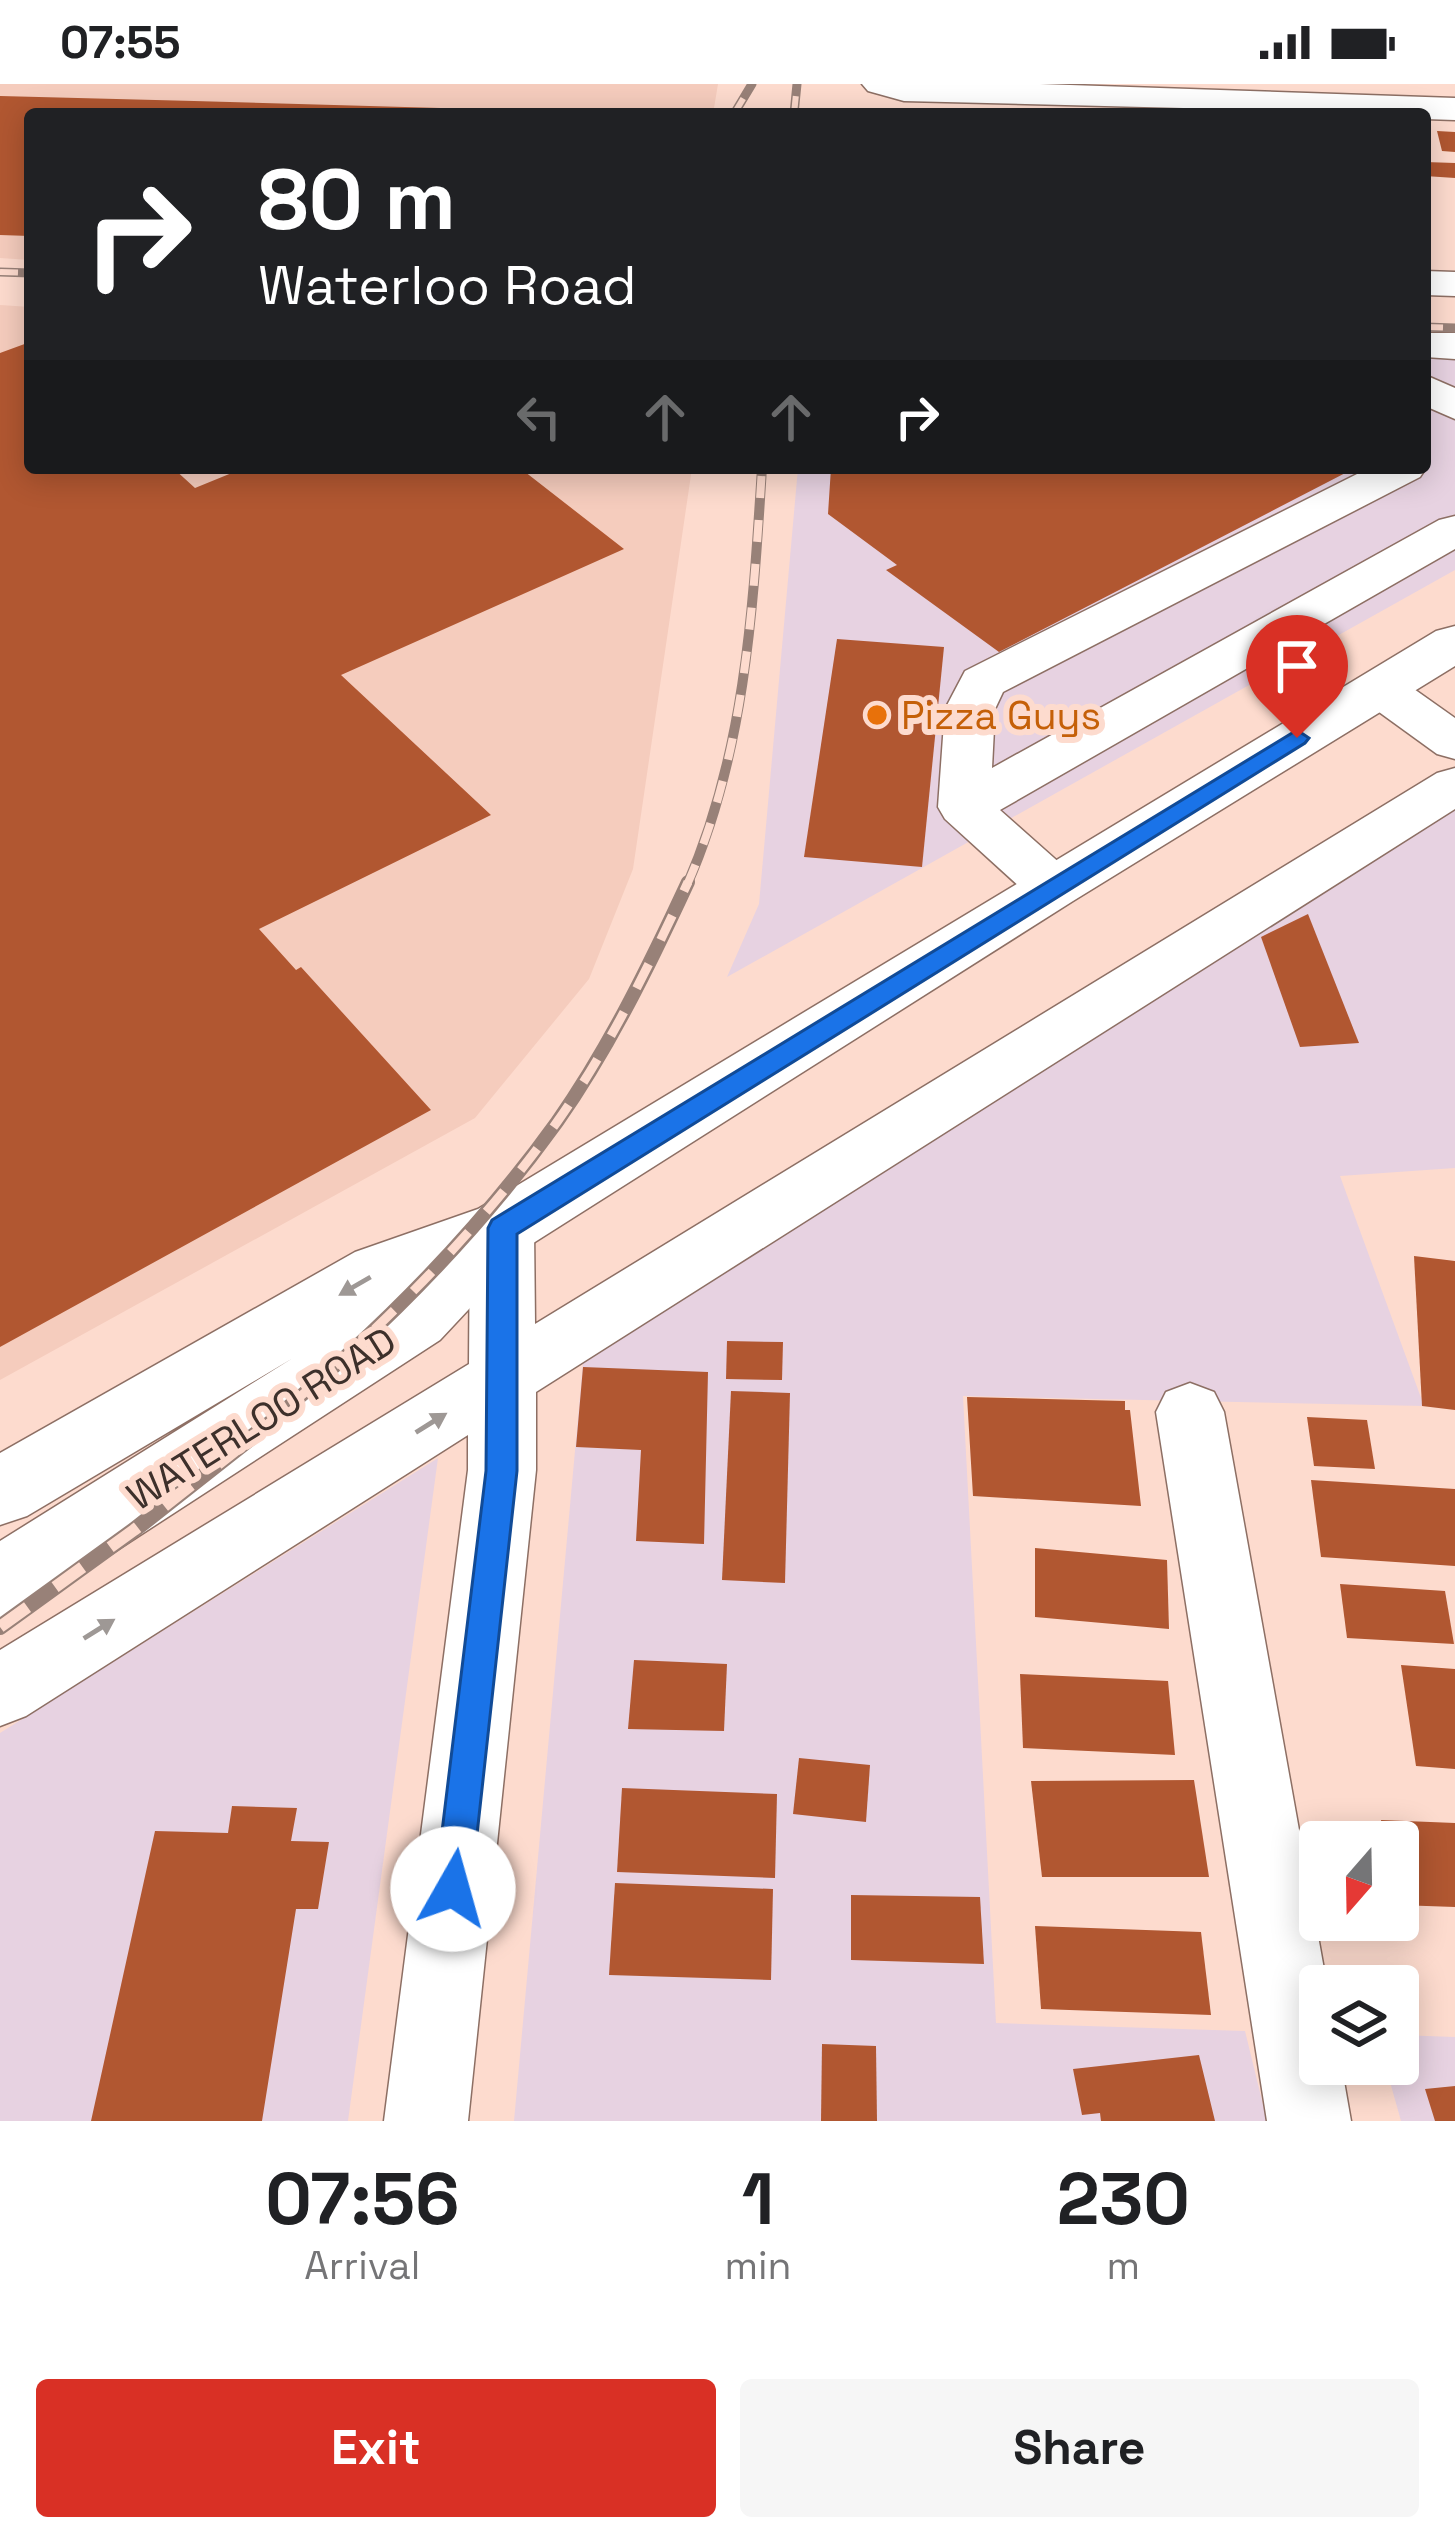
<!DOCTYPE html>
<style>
body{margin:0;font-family:"Space Grotesk",sans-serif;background:#f6f6f6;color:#202124;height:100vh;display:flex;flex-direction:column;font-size:45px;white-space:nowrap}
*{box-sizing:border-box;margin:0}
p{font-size:39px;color:#757577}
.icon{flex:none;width:66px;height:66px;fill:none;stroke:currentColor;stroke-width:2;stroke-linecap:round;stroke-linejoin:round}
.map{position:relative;height:2037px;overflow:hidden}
.side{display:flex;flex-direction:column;background:#fff;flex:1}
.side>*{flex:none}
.guide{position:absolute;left:24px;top:24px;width:1407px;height:366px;border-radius:12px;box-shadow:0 6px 30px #0003;background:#202124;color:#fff;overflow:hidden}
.needle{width:78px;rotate:200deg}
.buttons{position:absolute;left:1299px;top:1737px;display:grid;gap:24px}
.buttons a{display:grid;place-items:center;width:120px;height:120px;border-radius:12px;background:#fff;box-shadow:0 6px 30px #0003;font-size:60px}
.pin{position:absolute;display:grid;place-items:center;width:102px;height:102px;color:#fff;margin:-123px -51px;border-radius:50% 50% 50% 0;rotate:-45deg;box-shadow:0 0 12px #0007}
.pin .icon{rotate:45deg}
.me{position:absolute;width:132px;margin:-66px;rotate:7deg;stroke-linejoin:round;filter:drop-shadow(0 0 9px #0008)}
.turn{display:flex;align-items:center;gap:42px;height:252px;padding:0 36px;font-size:54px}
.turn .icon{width:156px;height:156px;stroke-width:2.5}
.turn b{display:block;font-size:84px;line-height:102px}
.lanes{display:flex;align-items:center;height:114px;padding:0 36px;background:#0003;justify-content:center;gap:60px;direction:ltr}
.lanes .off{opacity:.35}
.eta{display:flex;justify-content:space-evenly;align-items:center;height:204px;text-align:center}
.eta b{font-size:72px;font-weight:700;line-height:84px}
.button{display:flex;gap:24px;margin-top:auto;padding:24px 36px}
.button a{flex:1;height:138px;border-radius:12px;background:#d93025;color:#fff;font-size:48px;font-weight:700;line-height:138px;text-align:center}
.button a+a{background:#f6f6f6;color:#202124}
.status{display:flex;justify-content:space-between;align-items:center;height:84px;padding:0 60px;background:#fff;direction:ltr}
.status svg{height:33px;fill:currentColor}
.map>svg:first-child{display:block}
.commercial{fill:#e7d2e1}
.built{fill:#f5ccbd}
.building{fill:#b15731}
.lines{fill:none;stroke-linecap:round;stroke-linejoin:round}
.minor-casing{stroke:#8d6f64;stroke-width:3}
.major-casing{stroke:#8d6f64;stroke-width:3}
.minor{fill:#fff;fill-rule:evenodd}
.major{fill:#fff;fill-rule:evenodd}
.rail-far3-casing{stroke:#988178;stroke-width:9}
.rail-far2-casing{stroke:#988178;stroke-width:10}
.rail-far1-casing{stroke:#988178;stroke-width:14}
.rail-casing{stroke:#988178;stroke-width:16}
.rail-far3{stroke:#fddbce;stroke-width:6;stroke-dasharray:18;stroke-linecap:butt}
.rail-far2{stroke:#fddbce;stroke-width:8;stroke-dasharray:22;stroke-linecap:butt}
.rail-far1{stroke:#fddbce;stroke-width:9;stroke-dasharray:27;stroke-linecap:butt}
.rail{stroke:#fddbce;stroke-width:12;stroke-dasharray:34;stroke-linecap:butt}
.oneway{fill:#9e9895}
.route{fill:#1a73e8;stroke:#114b97;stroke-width:3}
.food-dot{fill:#e8710a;stroke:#fddbce;stroke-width:4.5}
.labels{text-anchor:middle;stroke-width:12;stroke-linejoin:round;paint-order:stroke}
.food-label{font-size:39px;fill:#c56008;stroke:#fddbce;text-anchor:start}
.street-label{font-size:39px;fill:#3d302b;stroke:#fddbce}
</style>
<div class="status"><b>07:55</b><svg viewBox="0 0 49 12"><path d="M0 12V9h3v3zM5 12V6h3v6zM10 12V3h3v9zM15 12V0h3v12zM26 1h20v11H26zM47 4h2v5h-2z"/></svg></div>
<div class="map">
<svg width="1455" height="2037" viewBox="0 0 1455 2037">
<rect width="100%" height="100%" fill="#fddbce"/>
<!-- commercial -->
<g class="commercial">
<path d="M 1425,271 L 1455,272 L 1455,486 L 727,893 L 759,820 L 798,384 L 1425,384 Z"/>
<path d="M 1455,719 L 1455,1084 L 1340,1092 L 1424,1322 L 963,1312 L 996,1939 L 1245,1947 L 1267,2037 L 514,2037 L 583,1279 Z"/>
<path d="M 438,1374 L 348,2037 L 0,2037 L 0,1649 Z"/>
<path d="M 1398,1951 L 1455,1953 L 1455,2037 L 1401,2037 L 1385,1980 L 1398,1980 Z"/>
</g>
<!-- built -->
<g class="built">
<path d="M 0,0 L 718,0 L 713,30 L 30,30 L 30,176 L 0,174 Z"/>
<path d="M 0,221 L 30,223 L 30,384 L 692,384 L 633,785 L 589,895 L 475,1034 L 0,1296 Z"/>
</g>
<!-- building -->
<g class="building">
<path d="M 0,12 L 194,17 L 476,25 L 474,30 L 30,30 L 30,152 L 0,151 Z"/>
<path d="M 1437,47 L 1455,48 L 1455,68 L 1442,67 Z"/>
<path d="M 1425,78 L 1455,79 L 1455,94 L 1425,92 Z"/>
<path d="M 30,258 L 30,384 L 173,384 L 195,404 L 244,384 L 520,384 L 624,465 L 341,591 L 491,731 L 259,845 L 296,886 L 301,883 L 431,1026 L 0,1263 L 0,269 Z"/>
<path d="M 831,384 L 1355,384 L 999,568 L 886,486 L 897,481 L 828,430 Z"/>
<path d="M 837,555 L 944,563 L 922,783 L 804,773 Z"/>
<path d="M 1308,830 L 1359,959 L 1300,963 L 1261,853 Z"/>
<path d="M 1414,1172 L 1455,1177 L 1455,1326 L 1422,1322 Z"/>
<path d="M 727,1257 L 783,1258 L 782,1296 L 726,1295 Z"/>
<path d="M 583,1283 L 708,1288 L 704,1460 L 636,1457 L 641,1366 L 576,1363 Z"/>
<path d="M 731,1307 L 790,1309 L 785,1499 L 722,1496 Z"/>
<path d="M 967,1313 L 1125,1317 L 1125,1326 L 1130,1326 L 1141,1422 L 973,1412 Z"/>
<path d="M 1307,1333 L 1367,1336 L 1375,1385 L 1314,1382 Z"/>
<path d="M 1311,1396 L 1455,1405 L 1455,1482 L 1321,1473 Z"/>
<path d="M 1035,1464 L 1167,1476 L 1169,1545 L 1035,1533 Z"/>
<path d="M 1340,1500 L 1445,1507 L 1454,1560 L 1347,1554 Z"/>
<path d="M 634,1576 L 727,1580 L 724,1647 L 628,1645 Z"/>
<path d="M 1401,1581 L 1455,1585 L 1455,1685 L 1416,1682 Z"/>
<path d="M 1020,1590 L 1168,1597 L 1175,1671 L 1023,1664 Z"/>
<path d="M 799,1674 L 870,1681 L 866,1738 L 793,1730 Z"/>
<path d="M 1194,1696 L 1209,1793 L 1042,1793 L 1031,1697 Z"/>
<path d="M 622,1704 L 777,1710 L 775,1794 L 617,1788 Z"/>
<path d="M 232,1722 L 297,1724 L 291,1757 L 329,1758 L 318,1825 L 296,1825 L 262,2037 L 91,2037 L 155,1747 L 228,1749 Z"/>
<path d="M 1381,1736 L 1455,1739 L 1455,1823 L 1398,1821 L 1398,1758 L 1385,1758 Z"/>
<path d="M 615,1799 L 773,1805 L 771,1896 L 609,1891 Z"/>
<path d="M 851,1811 L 980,1813 L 984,1880 L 851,1876 Z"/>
<path d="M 1035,1842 L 1201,1848 L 1211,1931 L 1041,1925 Z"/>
<path d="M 822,1960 L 876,1962 L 877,2037 L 821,2037 Z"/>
<path d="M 1199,1971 L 1215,2037 L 1101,2037 L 1100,2029 L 1082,2031 L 1073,1985 Z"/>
<path d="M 1455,2002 L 1455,2037 L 1435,2037 L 1425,2005 Z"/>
</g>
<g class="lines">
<defs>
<g id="minor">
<path d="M 862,0 L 1040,0 L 1455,14 L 1455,36 L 1425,35 L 1425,30 L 904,17 L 868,7 Z"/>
<path d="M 1425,187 L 1455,188 L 1455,212 L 1425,211 Z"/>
<path d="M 1425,249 L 1455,249 L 1455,275 L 1425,273 Z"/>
<path d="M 1425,291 L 1455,304 L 1455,335 L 1425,322 Z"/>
<path d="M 1425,382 L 1426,384 L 1420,393 L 1003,608 L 995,625 L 992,684 L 1439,436 L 1455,432 L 1455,465 L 1000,726 L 1071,789 L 1079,802 L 1071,815 L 1052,821 L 1033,815 L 945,735 L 938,723 L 945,625 L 965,587 L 1369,384 Z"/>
<path d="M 1379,588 L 1397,593 L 1455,634 L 1455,675 L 1437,670 L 1361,615 L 1354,604 L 1361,593 Z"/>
<path d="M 1455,684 L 1455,725 L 536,1308 L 536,1386 L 468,2037 L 384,2037 L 468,1386 L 468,1351 L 26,1632 L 0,1642 L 0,1566 L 469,1280 L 470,1144 L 480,1126 L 502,1119 L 524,1126 L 534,1144 L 535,1240 L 1437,689 Z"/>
<path d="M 1190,1299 L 1214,1308 L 1224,1328 L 1327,1902 L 1320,1902 L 1320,1980 L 1341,1980 L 1351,2037 L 1267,2037 L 1156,1328 L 1166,1308 Z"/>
</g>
<path id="major" d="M 1455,542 L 1455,582 L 1073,817 L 527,1163 L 440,1256 L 28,1524 L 0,1535 L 0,1457 L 293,1274 L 27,1432 L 0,1441 L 0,1369 L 355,1168 L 478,1125 L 1436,547 Z"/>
</defs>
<!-- minor casing -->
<use href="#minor" class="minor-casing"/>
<!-- major casing -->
<use href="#major" class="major-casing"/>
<!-- minor -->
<use href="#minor" class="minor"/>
<!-- major -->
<use href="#major" class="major"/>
<defs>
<g id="rail-far3">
<path d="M 734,30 L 752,0"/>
<path d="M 794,30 L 797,0"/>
<path d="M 0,188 L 30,189"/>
<path d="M 1425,243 L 1455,244"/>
</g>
<path id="rail-far2" d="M 687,801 C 745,669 753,526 762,384"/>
<path id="rail-far1" d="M 253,1352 C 364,1262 473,1155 557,1038 C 609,964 650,880 688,798"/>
<path id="rail" d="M 0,1543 L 134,1446 L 257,1349"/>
</defs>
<!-- rail-far3 casing -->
<use href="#rail-far3" class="rail-far3-casing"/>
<!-- rail-far2 casing -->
<use href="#rail-far2" class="rail-far2-casing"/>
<!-- rail-far1 casing -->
<use href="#rail-far1" class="rail-far1-casing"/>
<!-- rail casing -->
<use href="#rail" class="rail-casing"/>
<!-- rail-far3 -->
<use href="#rail-far3" class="rail-far3"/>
<!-- rail-far2 -->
<use href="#rail-far2" class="rail-far2"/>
<!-- rail-far1 -->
<use href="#rail-far1" class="rail-far1"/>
<!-- rail -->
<use href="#rail" class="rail"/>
</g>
<!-- one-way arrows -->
<defs><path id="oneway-solid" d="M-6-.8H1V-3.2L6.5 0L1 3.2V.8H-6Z" transform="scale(3)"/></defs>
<g class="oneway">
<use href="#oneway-solid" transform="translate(355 1202) rotate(150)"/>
<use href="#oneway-solid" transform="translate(431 1339) rotate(-32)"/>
<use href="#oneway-solid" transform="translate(99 1545) rotate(-32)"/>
</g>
<!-- route -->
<path class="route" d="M 1297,646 L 1309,654 L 1305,659 L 517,1150 L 517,1387 L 471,1805 L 466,1817 L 453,1823 L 440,1817 L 435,1805 L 486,1387 L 488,1144 L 492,1136 Z"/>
<!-- markers -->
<circle class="food-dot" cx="877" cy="631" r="12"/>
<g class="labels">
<!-- food labels -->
<g class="food-label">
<text x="901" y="645">Pizza Guys</text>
</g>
<!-- street labels -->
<g class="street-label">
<text transform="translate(261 1334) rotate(-32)" y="14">WATERLOO ROAD</text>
</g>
</g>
</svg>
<div class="buttons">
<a><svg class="needle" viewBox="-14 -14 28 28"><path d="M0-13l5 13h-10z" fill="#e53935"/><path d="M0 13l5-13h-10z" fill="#757577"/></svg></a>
<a><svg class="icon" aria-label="layers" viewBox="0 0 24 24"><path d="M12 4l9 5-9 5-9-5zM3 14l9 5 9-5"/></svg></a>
</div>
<div class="pin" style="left:1297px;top:654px;background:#d93025"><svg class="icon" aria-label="arrive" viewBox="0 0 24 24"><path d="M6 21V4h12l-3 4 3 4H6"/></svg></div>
<svg class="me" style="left:453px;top:1805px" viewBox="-20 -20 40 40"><circle r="19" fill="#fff"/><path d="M0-13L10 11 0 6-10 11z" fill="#1a73e8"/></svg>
<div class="guide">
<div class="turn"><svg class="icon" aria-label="right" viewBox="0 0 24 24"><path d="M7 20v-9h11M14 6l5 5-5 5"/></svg><div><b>80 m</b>Waterloo Road</div></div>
<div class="lanes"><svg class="icon off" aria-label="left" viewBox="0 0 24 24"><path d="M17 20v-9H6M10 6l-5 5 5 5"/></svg><svg class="icon off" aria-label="ahead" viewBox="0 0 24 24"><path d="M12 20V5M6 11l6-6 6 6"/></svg><svg class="icon off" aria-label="ahead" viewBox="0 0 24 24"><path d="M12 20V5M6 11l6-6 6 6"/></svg><svg class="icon" aria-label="right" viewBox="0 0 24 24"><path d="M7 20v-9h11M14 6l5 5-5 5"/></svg></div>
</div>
</div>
<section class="side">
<div class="eta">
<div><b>07:56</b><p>Arrival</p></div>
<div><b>1</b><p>min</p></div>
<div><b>230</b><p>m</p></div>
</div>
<div class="button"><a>Exit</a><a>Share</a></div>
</section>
